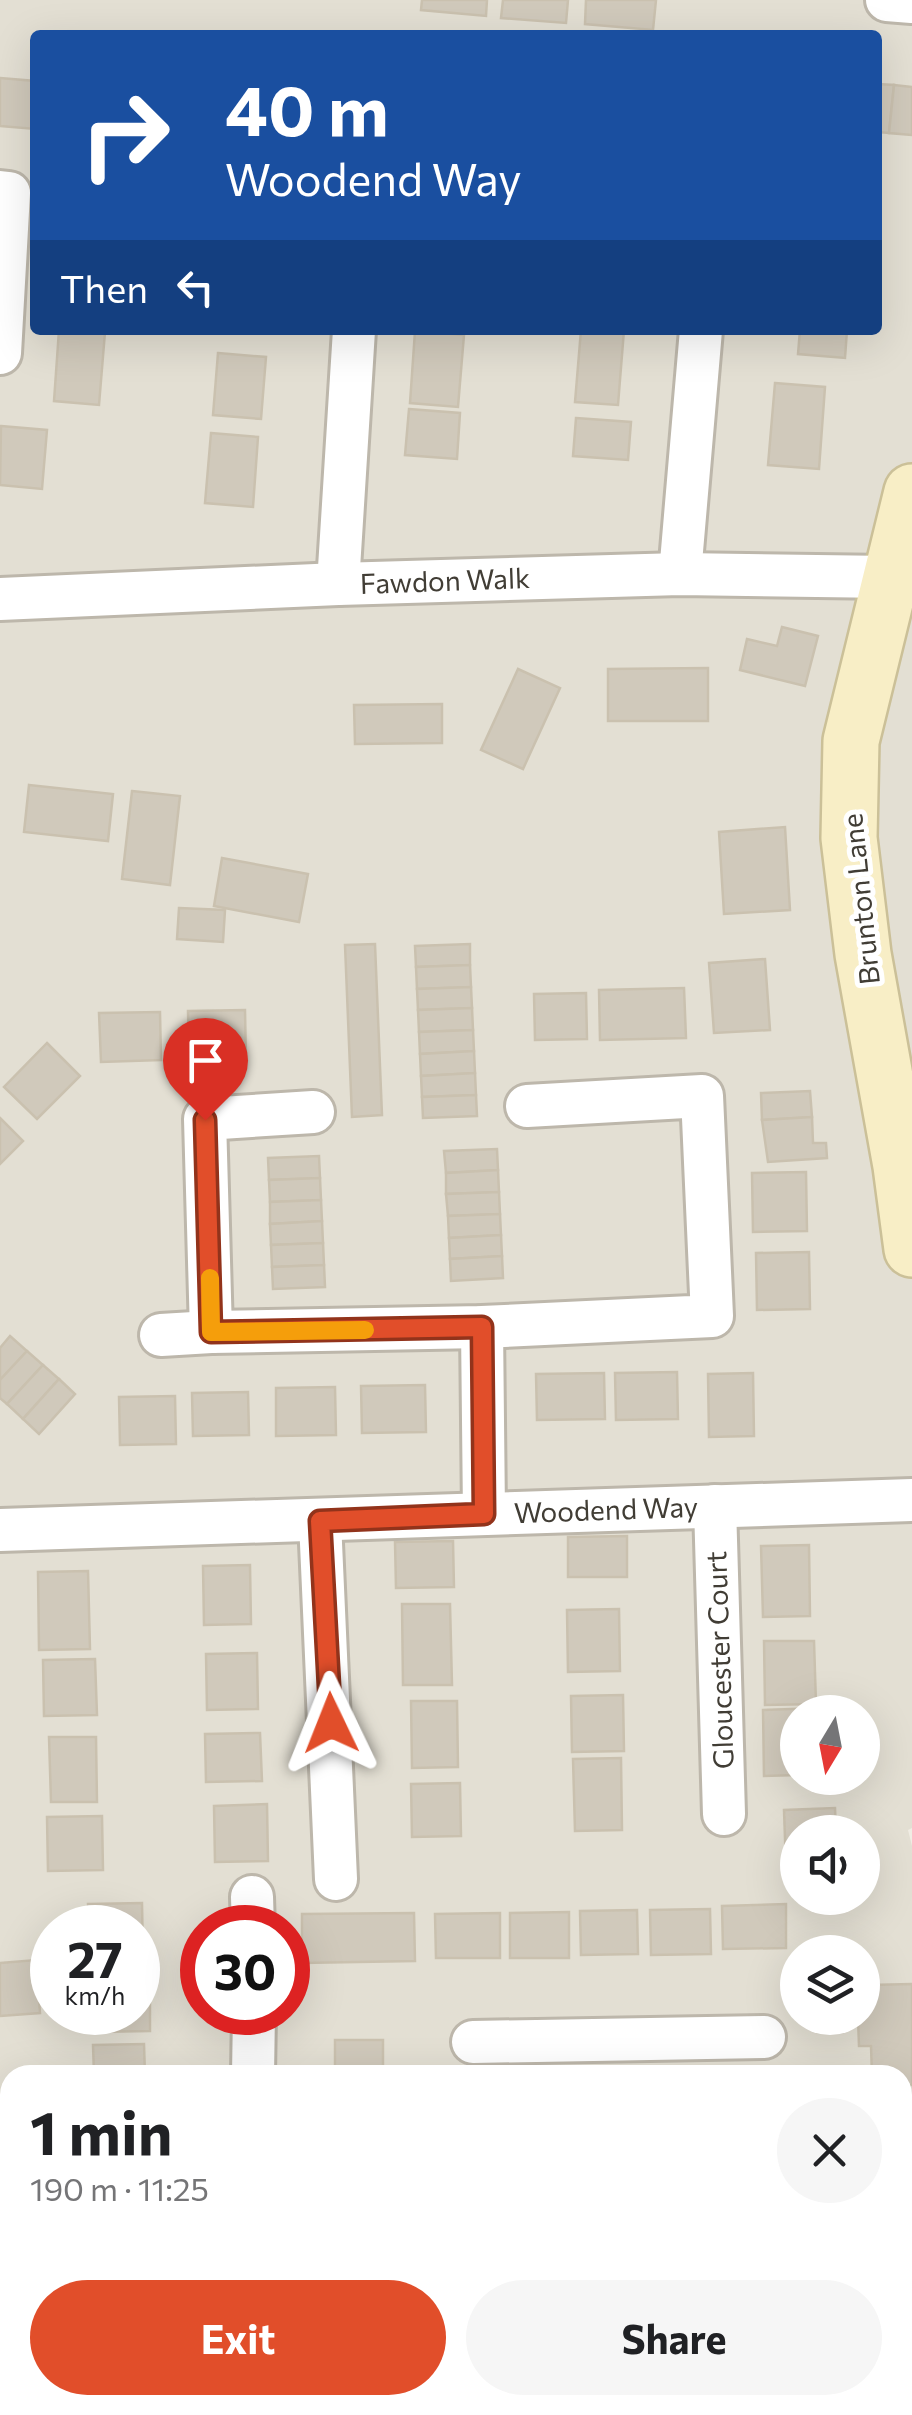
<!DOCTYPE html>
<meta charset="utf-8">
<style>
body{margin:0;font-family:Commissioner,sans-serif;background:#f6f6f6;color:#202124;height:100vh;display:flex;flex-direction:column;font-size:38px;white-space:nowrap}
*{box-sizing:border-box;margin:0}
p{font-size:32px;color:#757577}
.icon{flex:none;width:55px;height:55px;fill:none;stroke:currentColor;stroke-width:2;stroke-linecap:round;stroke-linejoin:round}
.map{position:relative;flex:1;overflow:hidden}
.sheet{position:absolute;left:0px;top:2065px;width:912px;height:350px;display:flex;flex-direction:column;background:#fff;border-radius:30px 30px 0 0;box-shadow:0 10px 40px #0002}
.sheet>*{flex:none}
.top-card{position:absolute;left:30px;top:30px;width:852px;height:305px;border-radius:10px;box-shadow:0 10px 40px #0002;background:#1a4fa0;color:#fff;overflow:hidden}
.needle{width:65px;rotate:190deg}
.tools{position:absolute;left:780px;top:1695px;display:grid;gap:20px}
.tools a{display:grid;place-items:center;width:100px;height:100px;border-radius:50%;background:#fff;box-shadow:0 10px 40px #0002;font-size:50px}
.speed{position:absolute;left:30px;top:1905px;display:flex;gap:20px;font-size:50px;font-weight:700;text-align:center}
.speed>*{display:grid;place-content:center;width:130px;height:130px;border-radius:50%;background:#fff;box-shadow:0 10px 40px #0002;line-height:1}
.speed small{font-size:25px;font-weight:400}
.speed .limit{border:15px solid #d22;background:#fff;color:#111}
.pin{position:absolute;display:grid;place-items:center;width:85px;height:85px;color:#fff;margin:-102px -42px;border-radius:50% 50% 50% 0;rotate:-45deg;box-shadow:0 0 10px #0007}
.pin .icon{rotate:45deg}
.me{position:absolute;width:110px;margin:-55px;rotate:358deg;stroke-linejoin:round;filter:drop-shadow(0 0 8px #0008)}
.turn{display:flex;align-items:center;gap:35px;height:210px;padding:0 30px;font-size:45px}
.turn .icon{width:130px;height:130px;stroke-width:2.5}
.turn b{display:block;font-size:70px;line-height:85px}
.then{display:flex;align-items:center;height:95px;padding:0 30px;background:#0003;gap:20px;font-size:38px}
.round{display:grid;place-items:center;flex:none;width:105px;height:105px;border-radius:52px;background:#f6f6f6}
.overview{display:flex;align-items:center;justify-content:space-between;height:170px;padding:0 30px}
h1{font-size:60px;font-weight:700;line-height:75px}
.button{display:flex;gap:20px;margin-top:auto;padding:20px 30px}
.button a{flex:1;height:115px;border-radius:60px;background:#e14e2a;color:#fff;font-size:40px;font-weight:700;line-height:115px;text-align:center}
.button a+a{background:#f6f6f6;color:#202124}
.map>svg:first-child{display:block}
.residential{fill:#e3dfd3;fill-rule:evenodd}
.building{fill:#d0c9bb;stroke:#cac1af;stroke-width:2.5}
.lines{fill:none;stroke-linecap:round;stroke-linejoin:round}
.street-casing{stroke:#bdb7ab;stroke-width:48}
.secondary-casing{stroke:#cbc098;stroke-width:60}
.street{stroke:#fff;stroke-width:42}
.secondary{stroke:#f8eec6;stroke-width:55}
.route-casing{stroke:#92331b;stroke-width:25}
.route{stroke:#e14e2a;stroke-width:18}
.slow{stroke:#f59e0b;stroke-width:18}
.labels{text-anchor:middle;stroke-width:10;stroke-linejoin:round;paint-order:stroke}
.street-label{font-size:28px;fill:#413d35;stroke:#fff}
</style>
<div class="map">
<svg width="912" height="2415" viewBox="0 0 912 2415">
<rect width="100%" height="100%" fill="#f0ede4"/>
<!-- residential -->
<path class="residential" d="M 0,0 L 912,0 L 912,1828 L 908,1830 L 912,1846 L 912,2398 L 906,2415 L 0,2415 ZM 35,35 L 878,35 L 878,330 L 35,330 ZM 798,1712 L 862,1712 L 862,1778 L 798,1778 ZM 798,1832 L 862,1832 L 862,1898 L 798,1898 ZM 52,1928 L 138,1928 L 138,2012 L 52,2012 ZM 202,1928 L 288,1928 L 288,2012 L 202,2012 ZM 798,1952 L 862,1952 L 862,2018 L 798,2018 ZM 10,2075 L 902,2075 L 902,2405 L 10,2405 Z"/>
<!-- building -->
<g class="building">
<path d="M 422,0 L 487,0 L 486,16 L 421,10 Z"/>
<path d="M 503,0 L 568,0 L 566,23 L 501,18 Z"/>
<path d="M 586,0 L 656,0 L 653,30 L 585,24 Z"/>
<path d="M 0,78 L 35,81 L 35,129 L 0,126 Z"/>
<path d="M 878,84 L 894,85 L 889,133 L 878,132 Z"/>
<path d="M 894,85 L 912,87 L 912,135 L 889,133 Z"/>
<path d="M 59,330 L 105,332 L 99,405 L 54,401 Z"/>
<path d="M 581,330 L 624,330 L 618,405 L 575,402 Z"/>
<path d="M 800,330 L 847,330 L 845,358 L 798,354 Z"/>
<path d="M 415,331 L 464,335 L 458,407 L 410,403 Z"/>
<path d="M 218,353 L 266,357 L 261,419 L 213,415 Z"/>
<path d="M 775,383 L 825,387 L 819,469 L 768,465 Z"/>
<path d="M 409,409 L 460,413 L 457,459 L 405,455 Z"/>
<path d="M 576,418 L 631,422 L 628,460 L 573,456 Z"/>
<path d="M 1,426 L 47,430 L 42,489 L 0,485 Z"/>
<path d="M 211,433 L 258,437 L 253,507 L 205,503 Z"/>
<path d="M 782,627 L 818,636 L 805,686 L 740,670 L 747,639 L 777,646 Z"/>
<path d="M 708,668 L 708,721 L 608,721 L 608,669 Z"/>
<path d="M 518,669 L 560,688 L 523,769 L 481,750 Z"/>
<path d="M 442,704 L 442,743 L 355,744 L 354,705 Z"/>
<path d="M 29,785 L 113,794 L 108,841 L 24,832 Z"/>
<path d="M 132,791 L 180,796 L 170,885 L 122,879 Z"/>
<path d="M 785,827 L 790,910 L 724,914 L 719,832 Z"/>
<path d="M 222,858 L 308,874 L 299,922 L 214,906 Z"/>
<path d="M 179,908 L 225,910 L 223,942 L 177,939 Z"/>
<path d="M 375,944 L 382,1115 L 352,1117 L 345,945 Z"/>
<path d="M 470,944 L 470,965 L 416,967 L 415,946 Z"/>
<path d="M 765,959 L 770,1030 L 714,1033 L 709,963 Z"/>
<path d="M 470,965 L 471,987 L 417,989 L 416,967 Z"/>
<path d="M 471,987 L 472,1008 L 418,1010 L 417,989 Z"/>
<path d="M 684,988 L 686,1038 L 600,1040 L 599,990 Z"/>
<path d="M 586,993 L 587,1039 L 535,1040 L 534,994 Z"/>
<path d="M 472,1008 L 473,1030 L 419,1032 L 418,1010 Z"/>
<path d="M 245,1010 L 246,1061 L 189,1063 L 188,1011 Z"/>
<path d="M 160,1012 L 161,1060 L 101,1062 L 99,1013 Z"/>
<path d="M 473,1030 L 474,1051 L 420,1054 L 419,1032 Z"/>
<path d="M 47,1043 L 80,1076 L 37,1119 L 4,1087 Z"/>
<path d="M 474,1051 L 475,1073 L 421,1076 L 420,1054 Z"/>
<path d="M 475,1073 L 476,1095 L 422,1097 L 421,1076 Z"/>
<path d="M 810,1091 L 812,1117 L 762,1120 L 761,1093 Z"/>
<path d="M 476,1095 L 477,1116 L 423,1118 L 422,1097 Z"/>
<path d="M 812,1117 L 813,1143 L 826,1143 L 827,1158 L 768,1162 L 762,1120 Z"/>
<path d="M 0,1118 L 23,1141 L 0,1164 Z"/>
<path d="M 497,1149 L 498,1170 L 446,1173 L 444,1151 Z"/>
<path d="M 319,1156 L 320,1178 L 269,1180 L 268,1158 Z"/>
<path d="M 498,1170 L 499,1192 L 446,1194 L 446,1173 Z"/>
<path d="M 806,1172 L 807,1231 L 753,1232 L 752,1173 Z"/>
<path d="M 320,1178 L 321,1200 L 270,1202 L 269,1180 Z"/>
<path d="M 499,1192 L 500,1214 L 448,1216 L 446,1194 Z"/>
<path d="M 321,1200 L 322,1221 L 270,1224 L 270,1202 Z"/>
<path d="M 500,1214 L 501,1235 L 449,1238 L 448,1216 Z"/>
<path d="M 322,1221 L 323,1243 L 271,1245 L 270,1224 Z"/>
<path d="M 501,1235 L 502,1256 L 450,1259 L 449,1238 Z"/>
<path d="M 323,1243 L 324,1265 L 272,1267 L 271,1245 Z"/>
<path d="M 809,1252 L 810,1309 L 757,1310 L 756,1253 Z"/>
<path d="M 502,1256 L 503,1278 L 451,1281 L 450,1259 Z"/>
<path d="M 324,1265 L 325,1287 L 273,1289 L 272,1267 Z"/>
<path d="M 10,1336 L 27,1351 L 0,1380 L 0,1348 Z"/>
<path d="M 27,1351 L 43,1365 L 7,1404 L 0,1398 L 0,1380 Z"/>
<path d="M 43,1365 L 59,1379 L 23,1419 L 7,1404 Z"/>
<path d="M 677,1372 L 678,1419 L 616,1420 L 615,1373 Z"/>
<path d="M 604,1373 L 605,1419 L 537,1420 L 536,1374 Z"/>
<path d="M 753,1373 L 754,1436 L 709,1437 L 708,1374 Z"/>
<path d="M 59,1379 L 75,1394 L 39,1434 L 23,1419 Z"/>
<path d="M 425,1385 L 426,1432 L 362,1433 L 361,1386 Z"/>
<path d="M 335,1387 L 336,1435 L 276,1436 L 276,1388 Z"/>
<path d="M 248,1392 L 249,1435 L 193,1436 L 192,1393 Z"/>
<path d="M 175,1396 L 176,1444 L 120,1445 L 119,1397 Z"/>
<path d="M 627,1536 L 627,1577 L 568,1577 L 568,1537 Z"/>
<path d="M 453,1541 L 454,1587 L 396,1588 L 395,1542 Z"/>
<path d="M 809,1545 L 810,1616 L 763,1617 L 761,1546 Z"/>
<path d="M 250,1565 L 251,1624 L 204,1625 L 203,1566 Z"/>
<path d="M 88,1571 L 90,1649 L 39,1650 L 38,1572 Z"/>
<path d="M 402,1604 L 450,1604 L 452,1685 L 403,1685 Z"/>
<path d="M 619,1609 L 620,1671 L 568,1672 L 567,1610 Z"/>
<path d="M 764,1641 L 814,1641 L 816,1704 L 765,1705 Z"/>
<path d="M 257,1653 L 258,1709 L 207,1710 L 206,1654 Z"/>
<path d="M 95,1659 L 97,1715 L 44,1716 L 43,1660 Z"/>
<path d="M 623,1695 L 624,1751 L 572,1752 L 571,1696 Z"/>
<path d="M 411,1701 L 457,1701 L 458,1767 L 412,1768 Z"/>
<path d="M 819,1708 L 819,1712 L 798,1712 L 798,1775 L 764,1776 L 763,1710 Z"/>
<path d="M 260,1733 L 262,1781 L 206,1782 L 205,1734 Z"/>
<path d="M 49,1737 L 96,1737 L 97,1802 L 51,1802 Z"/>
<path d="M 621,1758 L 622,1830 L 575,1831 L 573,1759 Z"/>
<path d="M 460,1783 L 461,1836 L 412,1837 L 411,1784 Z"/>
<path d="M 267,1804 L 268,1861 L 215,1862 L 214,1806 Z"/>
<path d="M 835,1808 L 836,1832 L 798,1832 L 798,1867 L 786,1867 L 784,1810 Z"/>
<path d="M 102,1816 L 103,1870 L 48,1871 L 47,1817 Z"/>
<path d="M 142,1903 L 143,1956 L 138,1956 L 138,1928 L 89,1928 L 88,1904 Z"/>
<path d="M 786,1904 L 786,1948 L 723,1949 L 722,1906 Z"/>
<path d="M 710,1909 L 711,1954 L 651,1955 L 650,1910 Z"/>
<path d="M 637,1910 L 638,1954 L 581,1955 L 580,1911 Z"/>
<path d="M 569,1912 L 569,1958 L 510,1958 L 510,1913 Z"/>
<path d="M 414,1913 L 415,1961 L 302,1963 L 302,1914 Z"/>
<path d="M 500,1913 L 500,1958 L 436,1958 L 435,1914 Z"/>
<path d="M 36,1960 L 40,2013 L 0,2016 L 0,1963 Z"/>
<path d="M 138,1981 L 150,1981 L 150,2031 L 92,2032 L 92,2012 L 138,2012 Z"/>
<path d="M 912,1984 L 912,2085 L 902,2086 L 902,2075 L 872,2075 L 871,2046 L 859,2046 L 858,2018 L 862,2018 L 862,2005 L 871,2005 L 870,1985 Z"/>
<rect x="335" y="2040" width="48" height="35"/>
<path d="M 144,2044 L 145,2075 L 94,2075 L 93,2045 Z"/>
<path d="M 0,2376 L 10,2380 L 10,2405 L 59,2405 L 56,2415 L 0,2415 Z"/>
<rect x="300" y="2405" width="50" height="10"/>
<path d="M 464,2405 L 510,2405 L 511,2415 L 465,2415 Z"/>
<rect x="602" y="2405" width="65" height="10"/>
<path d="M 682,2405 L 735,2405 L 735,2415 L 683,2415 Z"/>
<rect x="757" y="2405" width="54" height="10"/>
</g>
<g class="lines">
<defs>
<g id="street">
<path d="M 887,0 L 912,2"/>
<path d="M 0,192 L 9,193 L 0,353"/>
<path d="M 680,574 L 701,330"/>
<path d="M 338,584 L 354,330"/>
<path d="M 0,599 L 338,584 L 680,574 L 890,577"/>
<path d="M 313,1112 L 205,1119 L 211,1332 L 482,1327 L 712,1316 L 702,1096 L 527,1106"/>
<path d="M 482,1327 L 484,1514"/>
<path d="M 161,1335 L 211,1332"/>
<path d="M 715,1506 L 724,1814"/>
<path d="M 320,1521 L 336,1879"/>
<path d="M 0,1530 L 912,1500"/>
<path d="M 252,1897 L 253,1928"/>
<path d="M 473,2042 L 764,2037"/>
<path d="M 253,2075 L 254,2012"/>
<path d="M 0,2127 L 10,2131"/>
<path d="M 0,2313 L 10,2316"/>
<path d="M 242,2405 L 243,2415"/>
<path d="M 575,2405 L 575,2415"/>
<path d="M 124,2415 L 128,2405"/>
</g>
<path id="secondary" d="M 912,492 L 851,741 L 849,838 L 863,954 L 901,1166 L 912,1249"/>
</defs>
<!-- street casing -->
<use href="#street" class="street-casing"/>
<!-- secondary casing -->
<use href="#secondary" class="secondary-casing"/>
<!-- street -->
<use href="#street" class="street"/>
<!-- secondary -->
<use href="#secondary" class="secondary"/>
</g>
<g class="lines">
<defs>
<path id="route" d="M 205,1120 L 211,1332 L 482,1327 L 484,1514 L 320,1521 L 331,1723"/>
</defs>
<!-- route casing -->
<use href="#route" class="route-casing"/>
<!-- route -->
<use href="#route" class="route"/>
<!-- slow -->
<path class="slow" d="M 210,1278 L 211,1332 L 365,1330"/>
</g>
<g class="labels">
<!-- street labels -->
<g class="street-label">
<text transform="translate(445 581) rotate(-2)" y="10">Fawdon Walk</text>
<text transform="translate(861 899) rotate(-96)" y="10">Brunton Lane</text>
<text transform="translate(606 1510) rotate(-2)" y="10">Woodend Way</text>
<text transform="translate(720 1660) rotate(-92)" y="10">Gloucester Court</text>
</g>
</g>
</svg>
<div class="tools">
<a><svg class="needle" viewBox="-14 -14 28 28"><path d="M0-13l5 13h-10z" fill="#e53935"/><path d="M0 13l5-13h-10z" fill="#757577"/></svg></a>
<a><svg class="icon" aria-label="sound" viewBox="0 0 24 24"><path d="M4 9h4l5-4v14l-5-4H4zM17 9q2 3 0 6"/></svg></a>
<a><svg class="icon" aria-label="layers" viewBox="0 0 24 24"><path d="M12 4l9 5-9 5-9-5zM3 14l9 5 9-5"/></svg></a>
</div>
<div class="speed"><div>27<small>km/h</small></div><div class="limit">30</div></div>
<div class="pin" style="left:205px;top:1120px;background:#d93025"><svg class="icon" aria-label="arrive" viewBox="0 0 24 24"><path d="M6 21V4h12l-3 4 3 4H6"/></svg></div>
<svg class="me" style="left:331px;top:1723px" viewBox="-20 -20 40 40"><path d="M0-17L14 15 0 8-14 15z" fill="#e14e2a" stroke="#fff" stroke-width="4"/></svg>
<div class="top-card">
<div class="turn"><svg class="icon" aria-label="right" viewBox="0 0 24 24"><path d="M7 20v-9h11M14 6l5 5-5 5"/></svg><div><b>40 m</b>Woodend Way</div></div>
<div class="then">Then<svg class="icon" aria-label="left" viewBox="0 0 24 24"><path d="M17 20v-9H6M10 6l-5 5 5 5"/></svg></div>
</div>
<section class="sheet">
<div class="overview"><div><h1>1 min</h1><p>190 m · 11:25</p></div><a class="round"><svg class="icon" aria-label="close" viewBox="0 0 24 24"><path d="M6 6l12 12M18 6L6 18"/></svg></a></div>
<div class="button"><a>Exit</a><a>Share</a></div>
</section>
</div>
